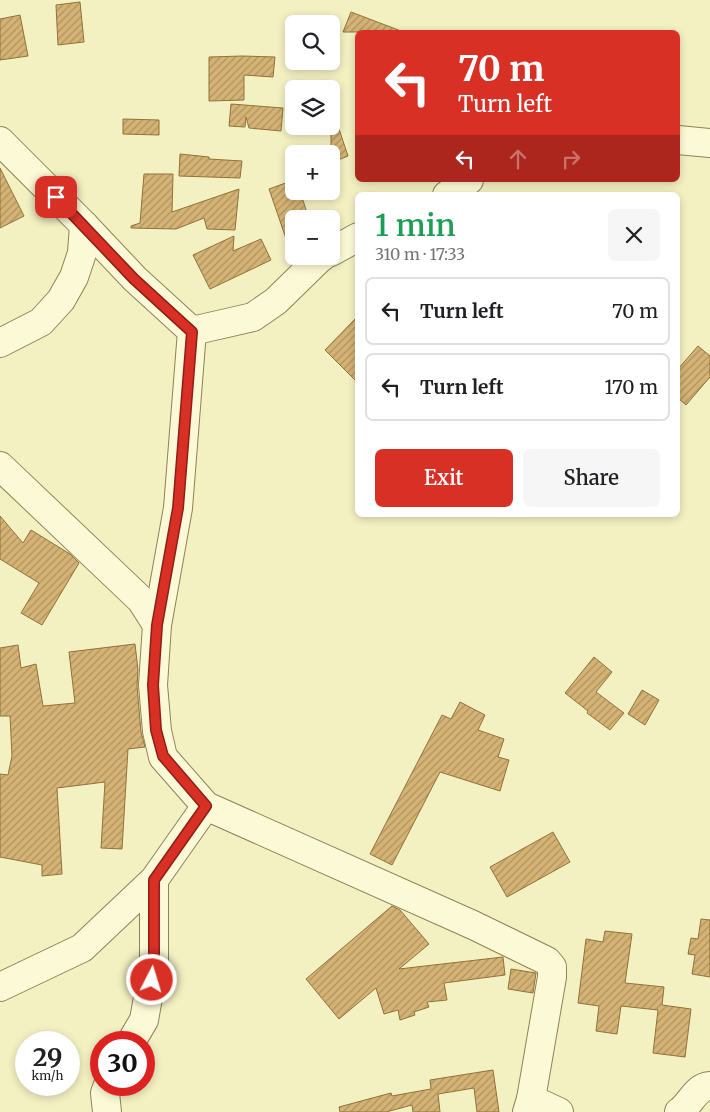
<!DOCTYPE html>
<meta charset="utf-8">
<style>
body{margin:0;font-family:Merriweather,serif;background:#f6f6f6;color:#202124;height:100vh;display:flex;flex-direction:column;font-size:19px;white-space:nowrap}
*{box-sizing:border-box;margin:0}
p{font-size:16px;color:#757577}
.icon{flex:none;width:28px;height:28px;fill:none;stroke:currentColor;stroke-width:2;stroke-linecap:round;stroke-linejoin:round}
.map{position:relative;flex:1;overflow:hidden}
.panel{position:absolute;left:355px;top:192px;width:325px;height:325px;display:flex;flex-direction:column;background:#fff;border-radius:8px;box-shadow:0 2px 8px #0003}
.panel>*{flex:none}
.banner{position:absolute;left:355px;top:30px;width:325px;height:152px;border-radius:8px;box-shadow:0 2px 8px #0003;background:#d93025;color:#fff;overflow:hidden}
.controls{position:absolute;left:285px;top:15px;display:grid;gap:10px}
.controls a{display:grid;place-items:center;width:55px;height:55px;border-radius:8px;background:#fff;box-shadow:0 2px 8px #0003;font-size:25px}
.speed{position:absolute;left:15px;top:1031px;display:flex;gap:10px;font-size:25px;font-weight:700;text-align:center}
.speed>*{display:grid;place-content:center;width:65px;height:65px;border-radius:50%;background:#fff;box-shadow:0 2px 8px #0003;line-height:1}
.speed small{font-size:12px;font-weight:400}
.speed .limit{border:8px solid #d22;background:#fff;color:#111}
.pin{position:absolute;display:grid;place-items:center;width:42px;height:42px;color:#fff;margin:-21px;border-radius:10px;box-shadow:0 2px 8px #0006}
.me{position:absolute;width:55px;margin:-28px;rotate:5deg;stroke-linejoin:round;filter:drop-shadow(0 0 4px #0008)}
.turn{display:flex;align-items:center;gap:18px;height:105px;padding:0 20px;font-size:22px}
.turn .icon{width:65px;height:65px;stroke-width:2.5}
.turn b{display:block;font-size:35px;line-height:42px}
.lanes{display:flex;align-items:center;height:48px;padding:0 20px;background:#0003;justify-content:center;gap:25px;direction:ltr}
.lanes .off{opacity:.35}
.round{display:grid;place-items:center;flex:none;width:52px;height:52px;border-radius:8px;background:#f6f6f6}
.headline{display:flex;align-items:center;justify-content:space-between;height:85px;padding:0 20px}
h1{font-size:30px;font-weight:600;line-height:38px;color:#1e9e55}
.cta{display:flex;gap:10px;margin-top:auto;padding:10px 20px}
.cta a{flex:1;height:58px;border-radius:8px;background:#d93025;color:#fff;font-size:20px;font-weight:600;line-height:58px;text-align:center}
.cta a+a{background:#f6f6f6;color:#202124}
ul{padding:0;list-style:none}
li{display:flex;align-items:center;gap:15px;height:68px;margin:0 10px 8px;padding:0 10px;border:2px solid #e0e0e0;border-radius:8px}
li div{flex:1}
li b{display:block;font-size:19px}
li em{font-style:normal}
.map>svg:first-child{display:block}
.building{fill:url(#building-hatch);stroke:#91713a}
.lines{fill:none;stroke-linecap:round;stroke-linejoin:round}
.minor-casing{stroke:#8f8257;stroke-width:30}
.minor{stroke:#fcfad6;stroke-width:28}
.route-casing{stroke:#8d1f18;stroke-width:12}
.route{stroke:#d93025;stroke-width:9}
</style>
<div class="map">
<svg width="710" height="1112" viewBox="0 0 710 1112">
<defs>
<pattern id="building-hatch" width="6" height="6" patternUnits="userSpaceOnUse" patternTransform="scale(1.25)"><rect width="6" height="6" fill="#d5b374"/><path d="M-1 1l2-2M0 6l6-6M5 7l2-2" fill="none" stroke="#ae925f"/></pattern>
</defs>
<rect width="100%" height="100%" fill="#f3f0c2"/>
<!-- building -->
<g class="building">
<path d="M 80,2 L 84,42 L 58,45 L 56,5 Z"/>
<path d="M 351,12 L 401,31 L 400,32 L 343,32 Z"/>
<path d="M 20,15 L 28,56 L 0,60 L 0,19 Z"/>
<path d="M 242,56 L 275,57 L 273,77 L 244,75 L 244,100 L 209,101 L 209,57 Z"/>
<path d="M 231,104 L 283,108 L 281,131 L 249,128 L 246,117 L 245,127 L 229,126 Z"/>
<path d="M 331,114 L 334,114 L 348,156 L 331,163 Z"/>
<path d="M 123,119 L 159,120 L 159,135 L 123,134 Z"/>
<path d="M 180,154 L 209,157 L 209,159 L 242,161 L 240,178 L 179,176 Z"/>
<path d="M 0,168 L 24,216 L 0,228 Z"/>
<path d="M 144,174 L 173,174 L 172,212 L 239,189 L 235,230 L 207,229 L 204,218 L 176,229 L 131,228 L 131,226 L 140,223 Z"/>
<path d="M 294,180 L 294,191 L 300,191 L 309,219 L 294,219 L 294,253 L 291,253 L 269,189 Z"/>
<path d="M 234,236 L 233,251 L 261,239 L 271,260 L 210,289 L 193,255 Z"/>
<path d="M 358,316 L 358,383 L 325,350 Z"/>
<path d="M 698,346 L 710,356 L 710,377 L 686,405 L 678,398 L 678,369 Z"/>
<path d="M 0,516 L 23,543 L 31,530 L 70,554 L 79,563 L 42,625 L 21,613 L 39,583 L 0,559 Z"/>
<path d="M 135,644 L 138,670 L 137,686 L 141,732 L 145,747 L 128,749 L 122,849 L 101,848 L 105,782 L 57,788 L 62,874 L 42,876 L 42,865 L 0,857 L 0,774 L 8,775 L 12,756 L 10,716 L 0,716 L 0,648 L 18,645 L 21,668 L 36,664 L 43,706 L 75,703 L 69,652 Z"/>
<path d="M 594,657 L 612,672 L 596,692 L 624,713 L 610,730 L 587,713 L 588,711 L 565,693 Z"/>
<path d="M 642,690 L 659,700 L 645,725 L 628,714 Z"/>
<path d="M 460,702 L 485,715 L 478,730 L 504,739 L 498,757 L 509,760 L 500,791 L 440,772 L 392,865 L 370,854 L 442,715 L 451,719 Z"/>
<path d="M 553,832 L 570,862 L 507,897 L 490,867 Z"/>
<path d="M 392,906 L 400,910 L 429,944 L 399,969 L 503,957 L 505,975 L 444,983 L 447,1000 L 427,1002 L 429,1007 L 414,1012 L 415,1015 L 400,1020 L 398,1010 L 384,1014 L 376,988 L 339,1019 L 306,979 Z"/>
<path d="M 701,919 L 710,920 L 710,977 L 692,974 L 695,955 L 688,954 L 691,938 L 698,939 Z"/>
<path d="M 605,931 L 632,934 L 625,983 L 664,987 L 662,1005 L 691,1009 L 685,1057 L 653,1053 L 658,1010 L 621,1006 L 617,1034 L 596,1031 L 599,1006 L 578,1003 L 586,939 L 603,942 Z"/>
<path d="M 511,969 L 536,973 L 533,993 L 508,989 Z"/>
<path d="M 493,1070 L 499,1112 L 477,1112 L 474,1088 L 438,1094 L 440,1112 L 413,1112 L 412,1105 L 386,1112 L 340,1112 L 339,1107 L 391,1093 L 392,1096 L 431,1089 L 430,1080 Z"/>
</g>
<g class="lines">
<defs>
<g id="minor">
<path d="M 678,140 L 710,143"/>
<path d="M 0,141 L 84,225 L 135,279 L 192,331 L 178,508 L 157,625 L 153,685 L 157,731 L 163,757 L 206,806 L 473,925 L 547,961 L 552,967 L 552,977 L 531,1099 L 527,1112"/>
<path d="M 447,195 L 469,180"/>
<path d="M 331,252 L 358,237"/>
<path d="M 192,331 L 253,317 L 276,301 L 319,259 L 323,256"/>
<path d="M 0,343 L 41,322 L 61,300 L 74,277 L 82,253 L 84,225"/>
<path d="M 0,466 L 141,600 L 157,625"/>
<path d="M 0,987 L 82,948 L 154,880 L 206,806"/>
<path d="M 131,1042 L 144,1020 L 154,964 L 154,880"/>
<path d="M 531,1099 L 559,1112"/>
<path d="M 107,1112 L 105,1093 L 108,1085"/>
<path d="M 679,1112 C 691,1104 695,1087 710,1086"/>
</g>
</defs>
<!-- minor casing -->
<use href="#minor" class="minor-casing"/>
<!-- minor -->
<use href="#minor" class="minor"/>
</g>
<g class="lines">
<defs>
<path id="route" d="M 56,197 L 134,279 L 192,332 L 178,508 L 157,625 L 153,685 L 156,730 L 163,756 L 206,806 L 154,880 L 154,964 L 152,980"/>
</defs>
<!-- route casing -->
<use href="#route" class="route-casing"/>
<!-- route -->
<use href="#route" class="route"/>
</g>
</svg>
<div class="controls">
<a><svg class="icon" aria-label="search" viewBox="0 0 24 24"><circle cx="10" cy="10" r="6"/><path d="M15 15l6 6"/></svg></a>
<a><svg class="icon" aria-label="layers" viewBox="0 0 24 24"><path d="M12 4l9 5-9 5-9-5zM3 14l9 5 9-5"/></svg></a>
<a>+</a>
<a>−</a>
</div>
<div class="speed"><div>29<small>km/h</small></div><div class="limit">30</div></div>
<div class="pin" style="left:56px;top:197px;background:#d93025"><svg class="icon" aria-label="arrive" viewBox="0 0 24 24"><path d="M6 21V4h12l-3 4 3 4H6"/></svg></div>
<svg class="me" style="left:152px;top:980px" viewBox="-20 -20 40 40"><circle r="17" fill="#d93025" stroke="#fff" stroke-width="3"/><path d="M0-11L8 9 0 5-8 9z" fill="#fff"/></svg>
<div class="banner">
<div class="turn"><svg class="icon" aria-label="left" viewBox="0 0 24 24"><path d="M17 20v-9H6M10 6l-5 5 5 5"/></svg><div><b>70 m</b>Turn left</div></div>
<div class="lanes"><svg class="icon" aria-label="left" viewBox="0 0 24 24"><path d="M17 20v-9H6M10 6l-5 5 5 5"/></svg><svg class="icon off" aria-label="ahead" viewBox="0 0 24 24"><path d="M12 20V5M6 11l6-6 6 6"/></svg><svg class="icon off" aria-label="right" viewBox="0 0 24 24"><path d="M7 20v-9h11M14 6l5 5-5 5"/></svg></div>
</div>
<section class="panel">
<div class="headline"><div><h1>1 min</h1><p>310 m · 17:33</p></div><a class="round"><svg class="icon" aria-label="close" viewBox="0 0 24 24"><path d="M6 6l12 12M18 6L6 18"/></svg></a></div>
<ul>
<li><svg class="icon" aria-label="left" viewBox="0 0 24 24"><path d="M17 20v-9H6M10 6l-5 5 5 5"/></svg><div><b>Turn left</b></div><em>70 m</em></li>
<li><svg class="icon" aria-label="left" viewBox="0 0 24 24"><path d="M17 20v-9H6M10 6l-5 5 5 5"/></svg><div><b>Turn left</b></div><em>170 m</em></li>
</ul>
<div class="cta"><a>Exit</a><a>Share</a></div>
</section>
</div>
